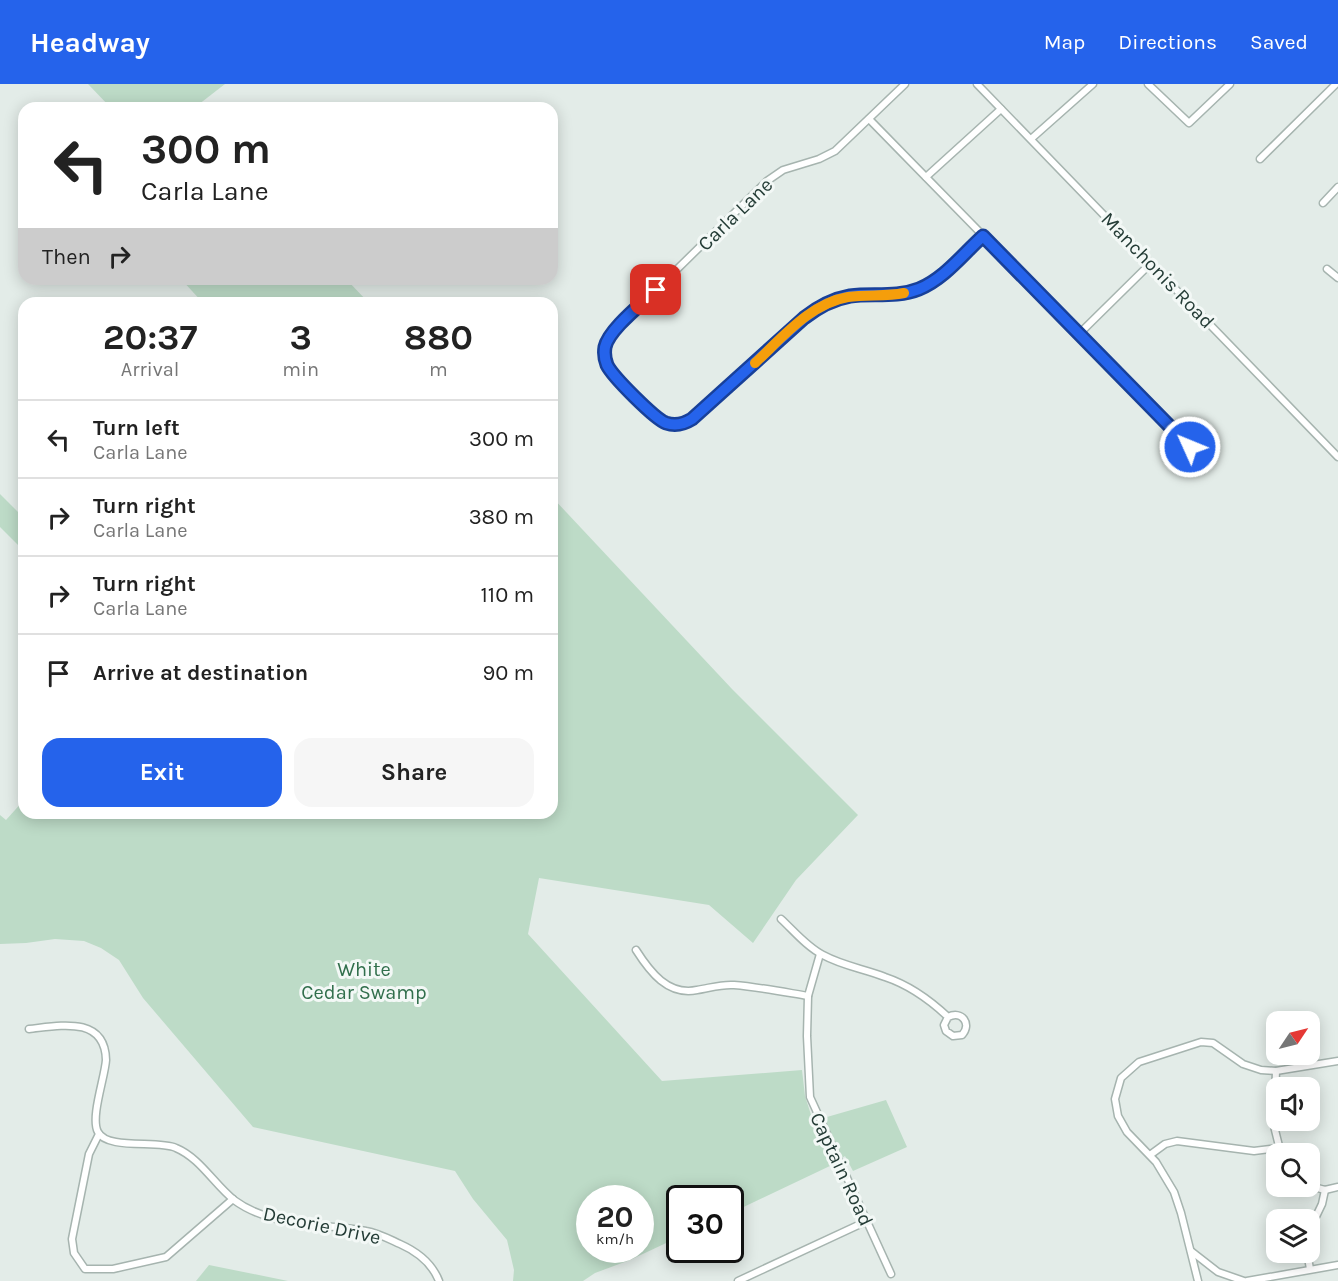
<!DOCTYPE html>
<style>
body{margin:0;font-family:Karla,sans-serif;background:#f6f6f6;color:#222;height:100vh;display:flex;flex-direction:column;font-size:22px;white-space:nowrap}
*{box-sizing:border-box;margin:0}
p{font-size:20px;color:#767676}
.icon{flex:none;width:33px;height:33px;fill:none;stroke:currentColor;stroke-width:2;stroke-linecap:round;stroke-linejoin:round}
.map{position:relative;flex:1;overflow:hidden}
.side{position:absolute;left:18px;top:213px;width:540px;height:522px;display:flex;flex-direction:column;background:#fff;border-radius:18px;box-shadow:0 3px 15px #0003}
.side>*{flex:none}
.hud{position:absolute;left:18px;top:18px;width:540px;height:183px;border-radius:18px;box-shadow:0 3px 15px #0003;background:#fff;color:#222;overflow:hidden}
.needle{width:39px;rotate:55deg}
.controls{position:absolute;left:1266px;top:927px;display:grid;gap:12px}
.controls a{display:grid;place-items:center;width:54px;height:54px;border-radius:12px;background:#fff;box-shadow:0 3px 15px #0003;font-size:30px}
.speed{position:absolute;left:576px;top:1101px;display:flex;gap:12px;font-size:30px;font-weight:700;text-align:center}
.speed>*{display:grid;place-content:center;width:78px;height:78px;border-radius:50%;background:#fff;box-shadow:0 3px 15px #0003;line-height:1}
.speed small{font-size:15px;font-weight:400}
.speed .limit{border:3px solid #111;border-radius:9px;background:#fff;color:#111}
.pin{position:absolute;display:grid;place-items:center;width:51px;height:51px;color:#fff;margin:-26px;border-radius:12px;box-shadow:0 3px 9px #0006}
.me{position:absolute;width:66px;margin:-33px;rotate:314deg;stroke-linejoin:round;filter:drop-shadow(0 0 4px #0008)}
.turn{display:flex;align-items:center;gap:21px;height:126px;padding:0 24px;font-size:27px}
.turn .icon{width:78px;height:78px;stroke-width:2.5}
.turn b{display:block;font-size:42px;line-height:51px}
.then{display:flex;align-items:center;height:57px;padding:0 24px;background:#0003;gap:12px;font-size:22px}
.eta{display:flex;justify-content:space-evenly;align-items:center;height:102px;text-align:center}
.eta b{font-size:36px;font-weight:700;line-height:42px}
.primary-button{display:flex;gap:12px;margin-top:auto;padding:12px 24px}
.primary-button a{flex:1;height:69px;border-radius:18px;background:#2563eb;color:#fff;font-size:24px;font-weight:700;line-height:69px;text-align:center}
.primary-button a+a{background:#f6f6f6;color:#222}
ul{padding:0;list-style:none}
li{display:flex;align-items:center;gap:18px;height:78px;padding:0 24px;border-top:2px solid #e0e0e0}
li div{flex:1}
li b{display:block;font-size:22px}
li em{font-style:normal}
header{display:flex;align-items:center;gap:36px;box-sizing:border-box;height:84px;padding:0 30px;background:#2563eb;color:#fff}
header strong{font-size:28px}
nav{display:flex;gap:33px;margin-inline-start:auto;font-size:21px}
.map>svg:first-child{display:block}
.green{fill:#bddbc7;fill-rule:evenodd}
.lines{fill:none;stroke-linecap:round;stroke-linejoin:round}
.minor-casing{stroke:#a6b4af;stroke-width:9}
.minor{stroke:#fff;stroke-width:6}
.route-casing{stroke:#184099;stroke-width:15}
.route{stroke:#2563eb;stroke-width:10}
.slow{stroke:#f59e0b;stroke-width:10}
.labels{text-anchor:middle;stroke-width:6;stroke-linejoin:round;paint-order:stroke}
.street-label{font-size:20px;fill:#243c36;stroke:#f3f8f6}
.park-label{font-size:20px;fill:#316f4c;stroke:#f3f8f6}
</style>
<header>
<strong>Headway</strong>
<nav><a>Map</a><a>Directions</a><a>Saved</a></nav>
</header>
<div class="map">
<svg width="1338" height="1197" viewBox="0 0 1338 1197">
<rect width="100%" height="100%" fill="#e3ece8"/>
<!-- green -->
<g class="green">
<path d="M 88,0 L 225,0 L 194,24 L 111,24 Z"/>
<path d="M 181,195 L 346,195 L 369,219 L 203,219 Z"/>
<path d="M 0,410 L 24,434 L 24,467 L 0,443 Z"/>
<path d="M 552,413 L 732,605 L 858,731 L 796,796 L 753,859 L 709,821 L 539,794 L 528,850 L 662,997 L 802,986 L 805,1012 L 813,1037 L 886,1016 L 907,1063 L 853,1087 L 845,1072 L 832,1081 L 731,1129 L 730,1114 L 680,1114 L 679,1153 L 630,1176 L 595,1189 L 583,1197 L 513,1197 L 514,1186 L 507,1156 L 473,1115 L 455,1087 L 253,1043 L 143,914 L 119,876 L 101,864 L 84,857 L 55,855 L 26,859 L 0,860 L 0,731 L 6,736 L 24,716 L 24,729 L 552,729 ZM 590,1114 L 640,1114 L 640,1166 L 590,1166 Z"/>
<path d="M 209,1181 L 288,1197 L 196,1197 Z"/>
</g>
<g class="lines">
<defs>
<g id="minor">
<path d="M 905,0 L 835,67 L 819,75 L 783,86 L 767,97 L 610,251 L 604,269 L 608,282 L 659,336 C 670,342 680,342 692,335 L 805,234 C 820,221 838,212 859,212 C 880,211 899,213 919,205 C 944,195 963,170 983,152"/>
<path d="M 977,0 L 1338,373"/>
<path d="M 1148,0 L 1189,39 L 1230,0"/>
<path d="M 869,35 L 1190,363"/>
<path d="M 1031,55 L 1093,0"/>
<path d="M 1260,75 L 1336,0"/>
<path d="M 926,93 L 1001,25"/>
<path d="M 1323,119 L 1338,103"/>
<path d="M 1327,185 L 1338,194"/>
<path d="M 1079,250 L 1151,179"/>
<path d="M 781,835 C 794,847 807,863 823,871 C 843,882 865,885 885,893 C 909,901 930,916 948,933 C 962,926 972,940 962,951 L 953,952 L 946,947 L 944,941 L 948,933"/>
<path d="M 636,866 C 650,888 668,912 697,906 C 710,904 721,900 734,901 C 759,903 784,908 808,912"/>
<path d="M 820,870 L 808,912 L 807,952 L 810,1013 L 891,1190"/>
<path d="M 29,945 C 58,942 105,931 106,976 C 105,993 90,1034 98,1048 C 107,1066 158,1056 176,1064 C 200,1074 214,1100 234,1116 C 246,1125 261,1131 276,1135 C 305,1143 336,1141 366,1147 C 378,1149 389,1155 400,1160 C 418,1168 432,1179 439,1197"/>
<path d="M 1276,987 L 1274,1042 L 1281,1070"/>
<path d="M 99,1050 L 89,1070 L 72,1155 L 74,1169 L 85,1185 L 113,1185 L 166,1173 L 233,1115"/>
<path d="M 1150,1071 L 1165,1060 L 1177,1057 L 1254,1067 L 1279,1064"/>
<path d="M 1310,1102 L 1325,1106 L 1338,1103"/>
<path d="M 1310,1145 L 1322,1120 L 1325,1106"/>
<path d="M 1191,1167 L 1218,1188 L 1244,1197"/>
<path d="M 1307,1168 L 1310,1185"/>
<path d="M 738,1197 L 867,1137"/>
<path d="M 1198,1197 L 1181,1129 L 1174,1108 L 1156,1078 L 1127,1048 L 1118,1032 L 1115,1015 L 1121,994 L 1139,978 L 1201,958 L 1213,959 L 1243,980 L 1261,986 L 1276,987 L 1338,977"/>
<path d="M 1247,1197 L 1338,1181"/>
</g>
</defs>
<!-- minor casing -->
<use href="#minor" class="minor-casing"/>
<!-- minor -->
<use href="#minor" class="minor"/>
</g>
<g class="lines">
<defs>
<path id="route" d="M 656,206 C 643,219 609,245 605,263 C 604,269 605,276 607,281 C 613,293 655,335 666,339 C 675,342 684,340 692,335 L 804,234 C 818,223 833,215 850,212 C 873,209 896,214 919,205 C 944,195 963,170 983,152 L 1190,363"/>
</defs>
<!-- route casing -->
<use href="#route" class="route-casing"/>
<!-- route -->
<use href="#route" class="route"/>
<!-- slow -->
<path class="slow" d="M 755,279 C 782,254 811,219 848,213 C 867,210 885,213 904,209"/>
</g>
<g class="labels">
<!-- street labels -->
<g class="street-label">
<text transform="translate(735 130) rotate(-44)" y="7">Carla Lane</text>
<text transform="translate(1158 186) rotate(46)" y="7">Manchonis Road</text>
<text transform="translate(842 1085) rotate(65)" y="7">Captain Road</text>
<text transform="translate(322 1141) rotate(12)" y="7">Decorie Drive</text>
</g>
<!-- park labels -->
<g class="park-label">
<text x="364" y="892">White<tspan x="364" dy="23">Cedar Swamp</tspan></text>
</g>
</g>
</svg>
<div class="controls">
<a><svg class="needle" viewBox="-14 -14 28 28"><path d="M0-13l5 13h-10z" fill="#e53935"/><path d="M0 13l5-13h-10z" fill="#767676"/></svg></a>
<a><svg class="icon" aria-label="sound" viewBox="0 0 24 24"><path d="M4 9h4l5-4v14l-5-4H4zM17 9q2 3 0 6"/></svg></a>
<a><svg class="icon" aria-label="search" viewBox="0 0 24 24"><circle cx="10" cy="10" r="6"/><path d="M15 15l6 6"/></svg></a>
<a><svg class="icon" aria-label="layers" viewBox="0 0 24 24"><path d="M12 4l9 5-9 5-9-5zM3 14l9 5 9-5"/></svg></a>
</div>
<div class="speed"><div>20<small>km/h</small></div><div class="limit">30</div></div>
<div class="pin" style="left:656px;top:206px;background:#d93025"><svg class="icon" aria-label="arrive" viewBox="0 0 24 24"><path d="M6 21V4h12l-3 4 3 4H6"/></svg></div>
<svg class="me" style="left:1190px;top:363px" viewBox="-20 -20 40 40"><circle r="17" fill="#2563eb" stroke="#fff" stroke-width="3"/><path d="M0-11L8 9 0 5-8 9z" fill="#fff"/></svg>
<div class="hud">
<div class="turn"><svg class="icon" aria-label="left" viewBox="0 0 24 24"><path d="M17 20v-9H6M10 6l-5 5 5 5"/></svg><div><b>300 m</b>Carla Lane</div></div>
<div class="then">Then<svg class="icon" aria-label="right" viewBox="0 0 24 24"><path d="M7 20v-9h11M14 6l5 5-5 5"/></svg></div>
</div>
<section class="side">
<div class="eta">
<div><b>20:37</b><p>Arrival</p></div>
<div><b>3</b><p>min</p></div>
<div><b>880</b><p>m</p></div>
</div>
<ul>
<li><svg class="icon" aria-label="left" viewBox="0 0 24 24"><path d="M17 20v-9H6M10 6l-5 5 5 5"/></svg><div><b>Turn left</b><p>Carla Lane</p></div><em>300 m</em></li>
<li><svg class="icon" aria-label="right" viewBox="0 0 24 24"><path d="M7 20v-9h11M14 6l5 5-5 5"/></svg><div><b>Turn right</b><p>Carla Lane</p></div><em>380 m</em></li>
<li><svg class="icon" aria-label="right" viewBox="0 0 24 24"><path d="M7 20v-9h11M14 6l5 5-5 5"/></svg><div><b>Turn right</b><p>Carla Lane</p></div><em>110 m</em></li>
<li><svg class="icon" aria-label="arrive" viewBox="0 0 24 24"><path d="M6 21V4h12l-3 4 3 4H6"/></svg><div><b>Arrive at destination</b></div><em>90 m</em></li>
</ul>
<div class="primary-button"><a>Exit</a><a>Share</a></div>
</section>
</div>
